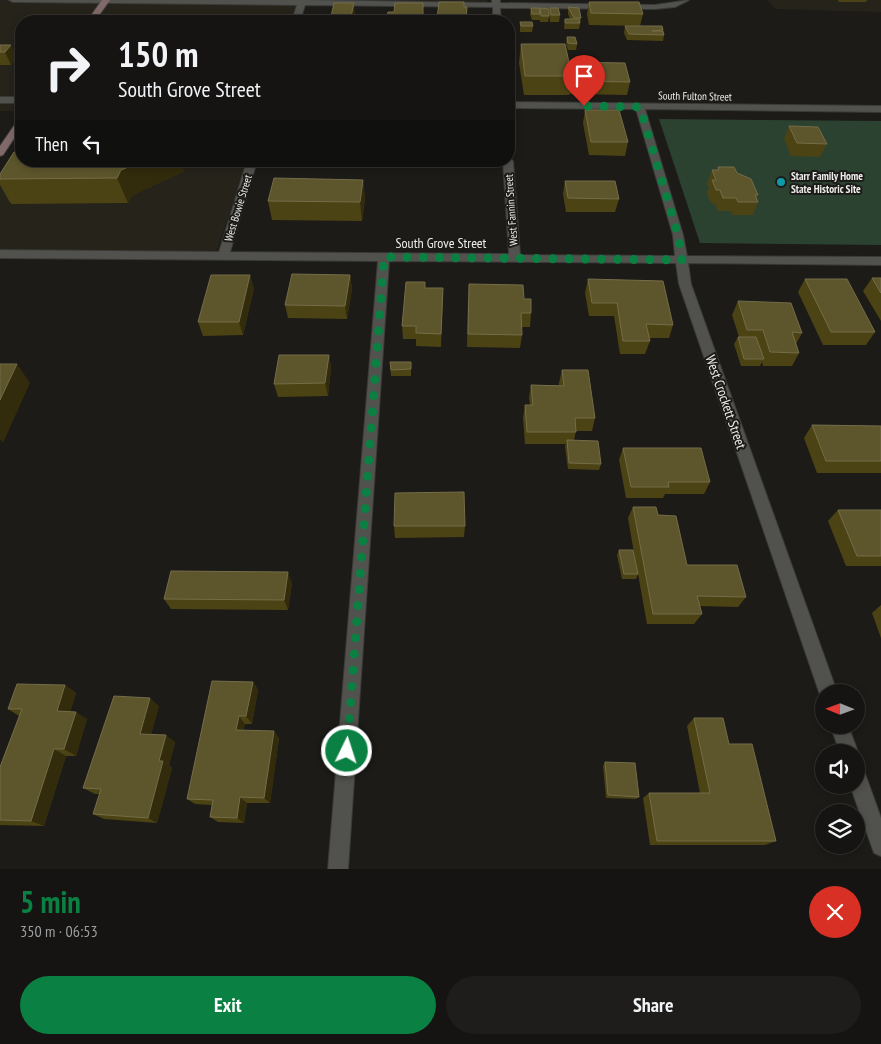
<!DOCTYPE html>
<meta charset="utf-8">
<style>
body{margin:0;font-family:"PT Sans Narrow",sans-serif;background:#1e1d1b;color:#f1f3f6;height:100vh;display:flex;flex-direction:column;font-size:19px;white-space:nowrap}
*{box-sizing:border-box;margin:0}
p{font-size:16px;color:#9d9e9f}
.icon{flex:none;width:28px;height:28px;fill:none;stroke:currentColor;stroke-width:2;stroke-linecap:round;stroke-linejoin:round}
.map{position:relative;height:869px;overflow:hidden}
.sheet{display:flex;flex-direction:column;background:#151412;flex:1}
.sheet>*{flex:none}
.guide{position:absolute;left:15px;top:15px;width:500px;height:152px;border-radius:20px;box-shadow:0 2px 8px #0003,0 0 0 1px #343332;background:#151412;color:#f1f3f6;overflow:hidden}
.needle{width:32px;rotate:271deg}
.fabs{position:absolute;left:815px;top:684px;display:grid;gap:10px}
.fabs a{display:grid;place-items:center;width:50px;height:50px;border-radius:50%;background:#151412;box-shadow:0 2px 8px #0003,0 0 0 1px #343332;font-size:25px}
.pin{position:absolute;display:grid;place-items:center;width:42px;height:42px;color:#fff;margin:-51px -21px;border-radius:50% 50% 50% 0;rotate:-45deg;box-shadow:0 0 5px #0007}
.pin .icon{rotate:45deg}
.me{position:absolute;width:55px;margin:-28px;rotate:4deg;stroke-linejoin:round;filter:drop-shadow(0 0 4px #0008)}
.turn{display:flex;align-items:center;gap:18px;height:105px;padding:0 20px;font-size:22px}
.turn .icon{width:65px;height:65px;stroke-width:2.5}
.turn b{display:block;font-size:35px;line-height:42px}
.then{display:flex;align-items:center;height:48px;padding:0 20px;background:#0003;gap:10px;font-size:19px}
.round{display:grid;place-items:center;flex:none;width:52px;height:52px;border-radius:26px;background:#1e1d1b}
.summary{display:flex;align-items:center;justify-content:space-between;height:85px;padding:0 20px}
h1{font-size:30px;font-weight:800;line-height:38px;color:#0b8043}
.button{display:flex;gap:10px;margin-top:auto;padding:10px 20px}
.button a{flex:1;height:58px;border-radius:30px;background:#0b8043;color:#fff;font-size:20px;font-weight:800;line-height:58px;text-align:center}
.button a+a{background:#1e1d1b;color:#f1f3f6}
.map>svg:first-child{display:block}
.built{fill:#25231a}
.green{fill:#2c4231}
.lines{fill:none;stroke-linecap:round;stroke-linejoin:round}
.minor-casing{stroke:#393937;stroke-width:2}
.secondary-casing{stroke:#393937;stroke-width:2}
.minor{fill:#51514d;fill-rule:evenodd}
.secondary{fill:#81696a;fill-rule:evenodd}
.wall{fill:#4c4314}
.shaded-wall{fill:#322b0c}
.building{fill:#5d552b;stroke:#746d49}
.route{stroke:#0b8043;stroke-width:9;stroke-dasharray:0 16.2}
.culture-dot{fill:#0f9aa8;stroke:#1c1b18;stroke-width:2}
.labels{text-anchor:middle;stroke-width:4;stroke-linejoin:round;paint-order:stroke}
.far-street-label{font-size:11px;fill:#ededeb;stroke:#1c1b18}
.far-poi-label{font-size:11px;font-weight:bold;fill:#ededeb;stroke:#1c1b18;text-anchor:start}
.street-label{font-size:14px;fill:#ededeb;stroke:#1c1b18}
</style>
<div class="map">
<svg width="881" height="869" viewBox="0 0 881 869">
<rect width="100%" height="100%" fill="#1c1b18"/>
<!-- built -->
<g class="built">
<path d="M 0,0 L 487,0 L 487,2 L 300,0 L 293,21 L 21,21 L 21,111 L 0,111 Z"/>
<path d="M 768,0 L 881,0 L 881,12 L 775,9 Z"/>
<path d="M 21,142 L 21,161 L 247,161 L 216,253 L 0,250 L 0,173 Z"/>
</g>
<!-- green -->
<path class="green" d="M 659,119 L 881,121 L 881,245 L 700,243 Z"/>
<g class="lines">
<defs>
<g id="minor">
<path d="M 9,0 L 307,0 L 492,3 L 492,0 L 500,0 L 500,3 L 655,5 L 689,0 L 675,7 L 655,9 L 500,8 L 501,21 L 493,21 L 493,7 L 305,5 L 300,21 L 292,21 L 297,5 L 13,2 Z"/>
<rect x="0" y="97" width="21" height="6"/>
<path d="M 509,102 L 881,106 L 881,112 L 645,109 L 683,235 L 687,256 L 881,257 L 881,265 L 688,263 L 691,284 L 837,692 L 824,692 L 824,699 L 819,692 L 679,284 L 676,263 L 389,261 L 348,869 L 328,869 L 378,261 L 0,258 L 0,250 L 219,252 L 247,161 L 257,161 L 230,252 L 509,254 L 503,161 L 509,161 L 509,158 L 513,161 L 520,255 L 675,256 L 673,235 L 636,109 L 509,108 Z"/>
<path d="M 830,725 L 848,725 L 858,752 L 856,757 L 856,752 L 840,752 Z"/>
<path d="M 856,766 L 863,768 L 881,818 L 881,856 L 874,853 L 850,785 L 856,785 Z"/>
</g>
<g id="secondary">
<path d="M 102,0 L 110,0 L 95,21 L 87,21 Z"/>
<path d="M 21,119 L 21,128 L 3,155 L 0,156 L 0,146 L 18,120 Z"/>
</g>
</defs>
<!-- minor casing -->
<use href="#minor" class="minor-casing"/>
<!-- secondary casing -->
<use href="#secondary" class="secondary-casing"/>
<!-- minor -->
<use href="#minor" class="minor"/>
<!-- secondary -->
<use href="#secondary" class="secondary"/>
</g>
<!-- wall -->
<g class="wall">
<path d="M 838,0 L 867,0 L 866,2 L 839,2 Z"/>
<path d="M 439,2 L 467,7 L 466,21 L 437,21 Z"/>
<path d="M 589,2 L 643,14 L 640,26 L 589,25 L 587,14 Z"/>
<path d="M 423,3 L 423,21 L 387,21 L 387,16 L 394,12 Z"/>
<path d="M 568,7 L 581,18 L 579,29 L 564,29 L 565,19 L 570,19 L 568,14 Z"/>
<path d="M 531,8 L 540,12 L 540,8 L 549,16 L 548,22 L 540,22 L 540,18 L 540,20 L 532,20 L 530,14 Z"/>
<path d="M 550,8 L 560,15 L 559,22 L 550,22 L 549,14 Z"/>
<path d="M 520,22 L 533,26 L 532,32 L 520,32 Z"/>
<path d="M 625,26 L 663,30 L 664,35 L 663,41 L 627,40 L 624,33 Z"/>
<path d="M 567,37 L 577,44 L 576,50 L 568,50 L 566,43 Z"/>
<path d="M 521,44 L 569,62 L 630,82 L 627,95 L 569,94 L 569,95 L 524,95 L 519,63 Z"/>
<path d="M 0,45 L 17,57 L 11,65 L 0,65 Z"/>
<path d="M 585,110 L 628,142 L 625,156 L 589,155 L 583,123 Z"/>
<path d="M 789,126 L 827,144 L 820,157 L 791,156 L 784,139 Z"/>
<path d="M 398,161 L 414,161 L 414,163 L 398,162 Z"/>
<path d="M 718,167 L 737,173 L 758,195 L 757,198 L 758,202 L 753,215 L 732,215 L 731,211 L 718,211 L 715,204 L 711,203 L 707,194 L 709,188 L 707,184 L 712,170 L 717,170 Z"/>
<path d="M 184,171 L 131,196 L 128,203 L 11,204 L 0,185 L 0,174 Z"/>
<path d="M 363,180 L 365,199 L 362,221 L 272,220 L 268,201 Z"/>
<path d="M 565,181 L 619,199 L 615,212 L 566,212 L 563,194 Z"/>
<path d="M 350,275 L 352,289 L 347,319 L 288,318 L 285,305 Z"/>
<path d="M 872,278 L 881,278 L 881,321 L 863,291 Z"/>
<path d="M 588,279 L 673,325 L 669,338 L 649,338 L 650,341 L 645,354 L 620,354 L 614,316 L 589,316 L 585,293 Z"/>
<path d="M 805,279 L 875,332 L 866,345 L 823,345 L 798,292 Z"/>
<path d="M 254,288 L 243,335 L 203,336 L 198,322 Z"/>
<path d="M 426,288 L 443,288 L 441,347 L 416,346 L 416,339 L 403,339 L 402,326 Z"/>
<path d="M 468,298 L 524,299 L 531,313 L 530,327 L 522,327 L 522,335 L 520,348 L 467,347 Z"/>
<path d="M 738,301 L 802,333 L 796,344 L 799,353 L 792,366 L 763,366 L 762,362 L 760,366 L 741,366 L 734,344 L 738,337 L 739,337 L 732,315 Z"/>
<path d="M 329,355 L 331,368 L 328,396 L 278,397 L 274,384 Z"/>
<path d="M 390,362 L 411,362 L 411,376 L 391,376 Z"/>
<path d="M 562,370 L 595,418 L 592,431 L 576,431 L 574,440 L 601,464 L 599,470 L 568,469 L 565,446 L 566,444 L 525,444 L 523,418 L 525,405 L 530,405 L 529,398 L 531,385 L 559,385 L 559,383 Z"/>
<path d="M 812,425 L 881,426 L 881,473 L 817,473 L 804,438 Z"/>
<path d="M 623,448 L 710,482 L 704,494 L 665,494 L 663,498 L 626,498 L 619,460 Z"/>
<path d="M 633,507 L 658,515 L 687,565 L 746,597 L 738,607 L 700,606 L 702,614 L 694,624 L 647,624 L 638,574 L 636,579 L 622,579 L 617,555 L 619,550 L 636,565 L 628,518 Z"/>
<path d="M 838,510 L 881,510 L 881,566 L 846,566 L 828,521 Z"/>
<path d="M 394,526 L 465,526 L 464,537 L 395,538 Z"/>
<path d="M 292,583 L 288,610 L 171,609 L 164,599 Z"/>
<path d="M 881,605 L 881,638 L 872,613 Z"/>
<path d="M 253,682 L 258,690 L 252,724 L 245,724 L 243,730 L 279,738 L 270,803 L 247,803 L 244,823 L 218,822 L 210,817 L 212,805 L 195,804 L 187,799 Z"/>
<path d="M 65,685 L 76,693 L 70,712 L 87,719 L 76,756 L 66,756 L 44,826 L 0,825 L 0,767 L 19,716 L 8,709 Z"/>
<path d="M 159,706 L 151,734 L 175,742 L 169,765 L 172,768 L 157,823 L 104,819 L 93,814 L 100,794 L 95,794 L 83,788 Z"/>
<path d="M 694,718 L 729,744 L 776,841 L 765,845 L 650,845 L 643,798 L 649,793 L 700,793 L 687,726 Z"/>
<path d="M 605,762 L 639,797 L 636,799 L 606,798 L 603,766 Z"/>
</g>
<!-- shaded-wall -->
<g class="shaded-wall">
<path d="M 354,3 L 355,15 L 354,21 L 350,21 Z"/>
<path d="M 155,16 L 157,21 L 152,21 Z"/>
<path d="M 11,45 L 17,57 L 11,65 L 5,52 Z"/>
<path d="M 142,161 L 181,161 L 184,171 L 131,196 L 128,203 L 117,178 L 121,170 Z"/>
<path d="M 363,180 L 365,199 L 362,221 L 360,202 Z"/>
<path d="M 250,275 L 254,288 L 243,335 L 239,322 Z"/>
<path d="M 350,275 L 352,289 L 347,319 L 345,306 Z"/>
<path d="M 443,288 L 443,301 L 441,347 L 441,334 Z"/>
<path d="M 329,355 L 331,368 L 328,396 L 325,383 Z"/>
<path d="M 17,364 L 30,383 L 3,443 L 0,439 L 0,400 Z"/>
<path d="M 288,572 L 292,583 L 288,610 L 284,600 Z"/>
<path d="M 253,682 L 258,690 L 252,724 L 246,716 Z"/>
<path d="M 65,685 L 76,693 L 68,719 L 57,711 Z"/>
<path d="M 150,698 L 159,706 L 149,741 L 140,734 Z"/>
<path d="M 76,712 L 87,719 L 76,756 L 64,749 Z"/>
<path d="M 239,716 L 245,724 L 242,737 L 236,730 Z"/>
<path d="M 274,731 L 279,738 L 270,803 L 264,798 Z"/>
<path d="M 166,735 L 175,742 L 169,765 L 172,768 L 157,823 L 148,818 L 159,761 Z"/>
<path d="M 54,749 L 66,756 L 44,826 L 31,821 Z"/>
<path d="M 240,797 L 247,803 L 244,823 L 237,818 Z"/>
</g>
<!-- building -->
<g class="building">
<path d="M 439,2 L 464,2 L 464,7 L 467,7 L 466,19 L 437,19 Z"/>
<path d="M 589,2 L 639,2 L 643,14 L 591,13 Z"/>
<path d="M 334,3 L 354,3 L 350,21 L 330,21 Z"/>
<path d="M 395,3 L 423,3 L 423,17 L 387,16 L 388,12 L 394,12 Z"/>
<path d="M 568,7 L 579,8 L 581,18 L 574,18 Z"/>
<path d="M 531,8 L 539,8 L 540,14 L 532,14 Z"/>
<path d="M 540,8 L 549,9 L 549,16 L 541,16 Z"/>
<path d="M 550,8 L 558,8 L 560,15 L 551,15 Z"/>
<path d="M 119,16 L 155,16 L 152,21 L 115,21 Z"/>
<path d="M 565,19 L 579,19 L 580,23 L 565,23 Z"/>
<path d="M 520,22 L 532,22 L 533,26 L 521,26 Z"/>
<path d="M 625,26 L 662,26 L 663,30 L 652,31 L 663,31 L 664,35 L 629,34 Z"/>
<path d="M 567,37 L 575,37 L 577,44 L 568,43 Z"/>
<path d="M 521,44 L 565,44 L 572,76 L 525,76 Z"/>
<path d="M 0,45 L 11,45 L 5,52 L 0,52 Z"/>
<path d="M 569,62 L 625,63 L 630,82 L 571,81 L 572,76 Z"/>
<path d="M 585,110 L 619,110 L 628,142 L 591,142 Z"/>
<path d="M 789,126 L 818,127 L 827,144 L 797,143 Z"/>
<path d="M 14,152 L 21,152 L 21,161 L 142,161 L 121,170 L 117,178 L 0,179 L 0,174 Z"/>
<path d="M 718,167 L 734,167 L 737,173 L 751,179 L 758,195 L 755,195 L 758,202 L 738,202 L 736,198 L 723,198 L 720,190 L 716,190 L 712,180 L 716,180 L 712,170 L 719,170 Z"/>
<path d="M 274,178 L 363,180 L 360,202 L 268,201 Z"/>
<path d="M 565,181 L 615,181 L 619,199 L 568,198 Z"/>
<path d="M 292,274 L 350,275 L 345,306 L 285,305 Z"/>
<path d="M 211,275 L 250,275 L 239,322 L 198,322 Z"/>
<path d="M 872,278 L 881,278 L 881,293 Z"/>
<path d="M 588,279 L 663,281 L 673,325 L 646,324 L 650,341 L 623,341 L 617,303 L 592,303 Z"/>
<path d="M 805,279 L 847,279 L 875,332 L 831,332 Z"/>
<path d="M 406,282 L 425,282 L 425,288 L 443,288 L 441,334 L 416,333 L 416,326 L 402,326 Z"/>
<path d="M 469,284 L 523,285 L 524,299 L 531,299 L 531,313 L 521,313 L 522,335 L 468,334 Z"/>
<path d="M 738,301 L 791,303 L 802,333 L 792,332 L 799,353 L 770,352 L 763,330 L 747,330 Z"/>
<path d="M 738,337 L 756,337 L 764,359 L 744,359 Z"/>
<path d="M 279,355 L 329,355 L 325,383 L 274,384 Z"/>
<path d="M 390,362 L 411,362 L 411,369 L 391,370 Z"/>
<path d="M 0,364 L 17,364 L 0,400 Z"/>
<path d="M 562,370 L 588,370 L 595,418 L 575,418 L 576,432 L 527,432 L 525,405 L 533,405 L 531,385 L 564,386 Z"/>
<path d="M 812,425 L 881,426 L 881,461 L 826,461 Z"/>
<path d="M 567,440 L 598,441 L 601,464 L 569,463 Z"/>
<path d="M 623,448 L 701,448 L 710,482 L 668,482 L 669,487 L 631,487 Z"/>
<path d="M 464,492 L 465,526 L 394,526 L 395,493 Z"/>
<path d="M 633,507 L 656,507 L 658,515 L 676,516 L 687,565 L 737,565 L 746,597 L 697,596 L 702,614 L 653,614 Z"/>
<path d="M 838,510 L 881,510 L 881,556 L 857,556 Z"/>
<path d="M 619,550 L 633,550 L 638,574 L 624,574 Z"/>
<path d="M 171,571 L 288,572 L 284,600 L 164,599 Z"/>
<path d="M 212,681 L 253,682 L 246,716 L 239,716 L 236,730 L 274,731 L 264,798 L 240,797 L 237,818 L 210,817 L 213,800 L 187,799 Z"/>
<path d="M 17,684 L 65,685 L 57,711 L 76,712 L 64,749 L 54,749 L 31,821 L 0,820 L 0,767 L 22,709 L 8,709 Z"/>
<path d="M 114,696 L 150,698 L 140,734 L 166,735 L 159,761 L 163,761 L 148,818 L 93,814 L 101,789 L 83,788 Z"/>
<path d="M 694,718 L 723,718 L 729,744 L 752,744 L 776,841 L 657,841 L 649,793 L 710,793 Z"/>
<path d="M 605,762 L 635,763 L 639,797 L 608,795 Z"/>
</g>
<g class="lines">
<!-- route -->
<path class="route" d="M 347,751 L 384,257 L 682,260 L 678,235 L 640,107 L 584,106"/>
</g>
<!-- markers -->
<circle class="culture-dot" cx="781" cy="182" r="5"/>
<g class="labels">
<!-- far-street labels -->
<g class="far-street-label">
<text transform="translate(695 96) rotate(1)" y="4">South Fulton Street</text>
<text transform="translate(238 208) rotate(-73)" y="4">West Bowie Street</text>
<text transform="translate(511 210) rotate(-94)" y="4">West Fannin Street</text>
</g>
<!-- far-poi labels -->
<g class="far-poi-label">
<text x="791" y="180">Starr Family Home<tspan x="791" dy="13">State Historic Site</tspan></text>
</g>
<!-- street labels -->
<g class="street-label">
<text x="441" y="248">South Grove Street</text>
<text transform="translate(726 402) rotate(71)" y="5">West Crockett Street</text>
</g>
</g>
</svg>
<div class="fabs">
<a><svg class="needle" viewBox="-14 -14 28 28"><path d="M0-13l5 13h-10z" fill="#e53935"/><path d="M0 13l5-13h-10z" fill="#9d9e9f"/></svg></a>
<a><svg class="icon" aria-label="sound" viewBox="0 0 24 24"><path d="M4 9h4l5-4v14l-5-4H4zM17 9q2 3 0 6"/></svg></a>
<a><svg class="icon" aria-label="layers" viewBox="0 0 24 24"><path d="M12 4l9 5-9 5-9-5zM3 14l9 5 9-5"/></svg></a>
</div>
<div class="pin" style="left:584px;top:106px;background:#d93025"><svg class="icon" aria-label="arrive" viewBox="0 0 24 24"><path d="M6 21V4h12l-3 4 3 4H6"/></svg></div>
<svg class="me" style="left:347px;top:751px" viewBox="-20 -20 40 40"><circle r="17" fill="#0b8043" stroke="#fff" stroke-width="3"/><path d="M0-11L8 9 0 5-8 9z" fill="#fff"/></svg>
<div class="guide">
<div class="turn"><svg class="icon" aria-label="right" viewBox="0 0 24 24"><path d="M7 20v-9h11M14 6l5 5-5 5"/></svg><div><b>150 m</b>South Grove Street</div></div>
<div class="then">Then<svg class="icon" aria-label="left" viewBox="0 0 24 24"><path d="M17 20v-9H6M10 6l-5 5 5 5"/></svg></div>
</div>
</div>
<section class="sheet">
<div class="summary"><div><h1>5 min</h1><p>350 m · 06:53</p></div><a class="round" style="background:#d93025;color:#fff"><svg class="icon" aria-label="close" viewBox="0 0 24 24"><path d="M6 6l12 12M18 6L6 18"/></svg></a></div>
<div class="button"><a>Exit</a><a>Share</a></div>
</section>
